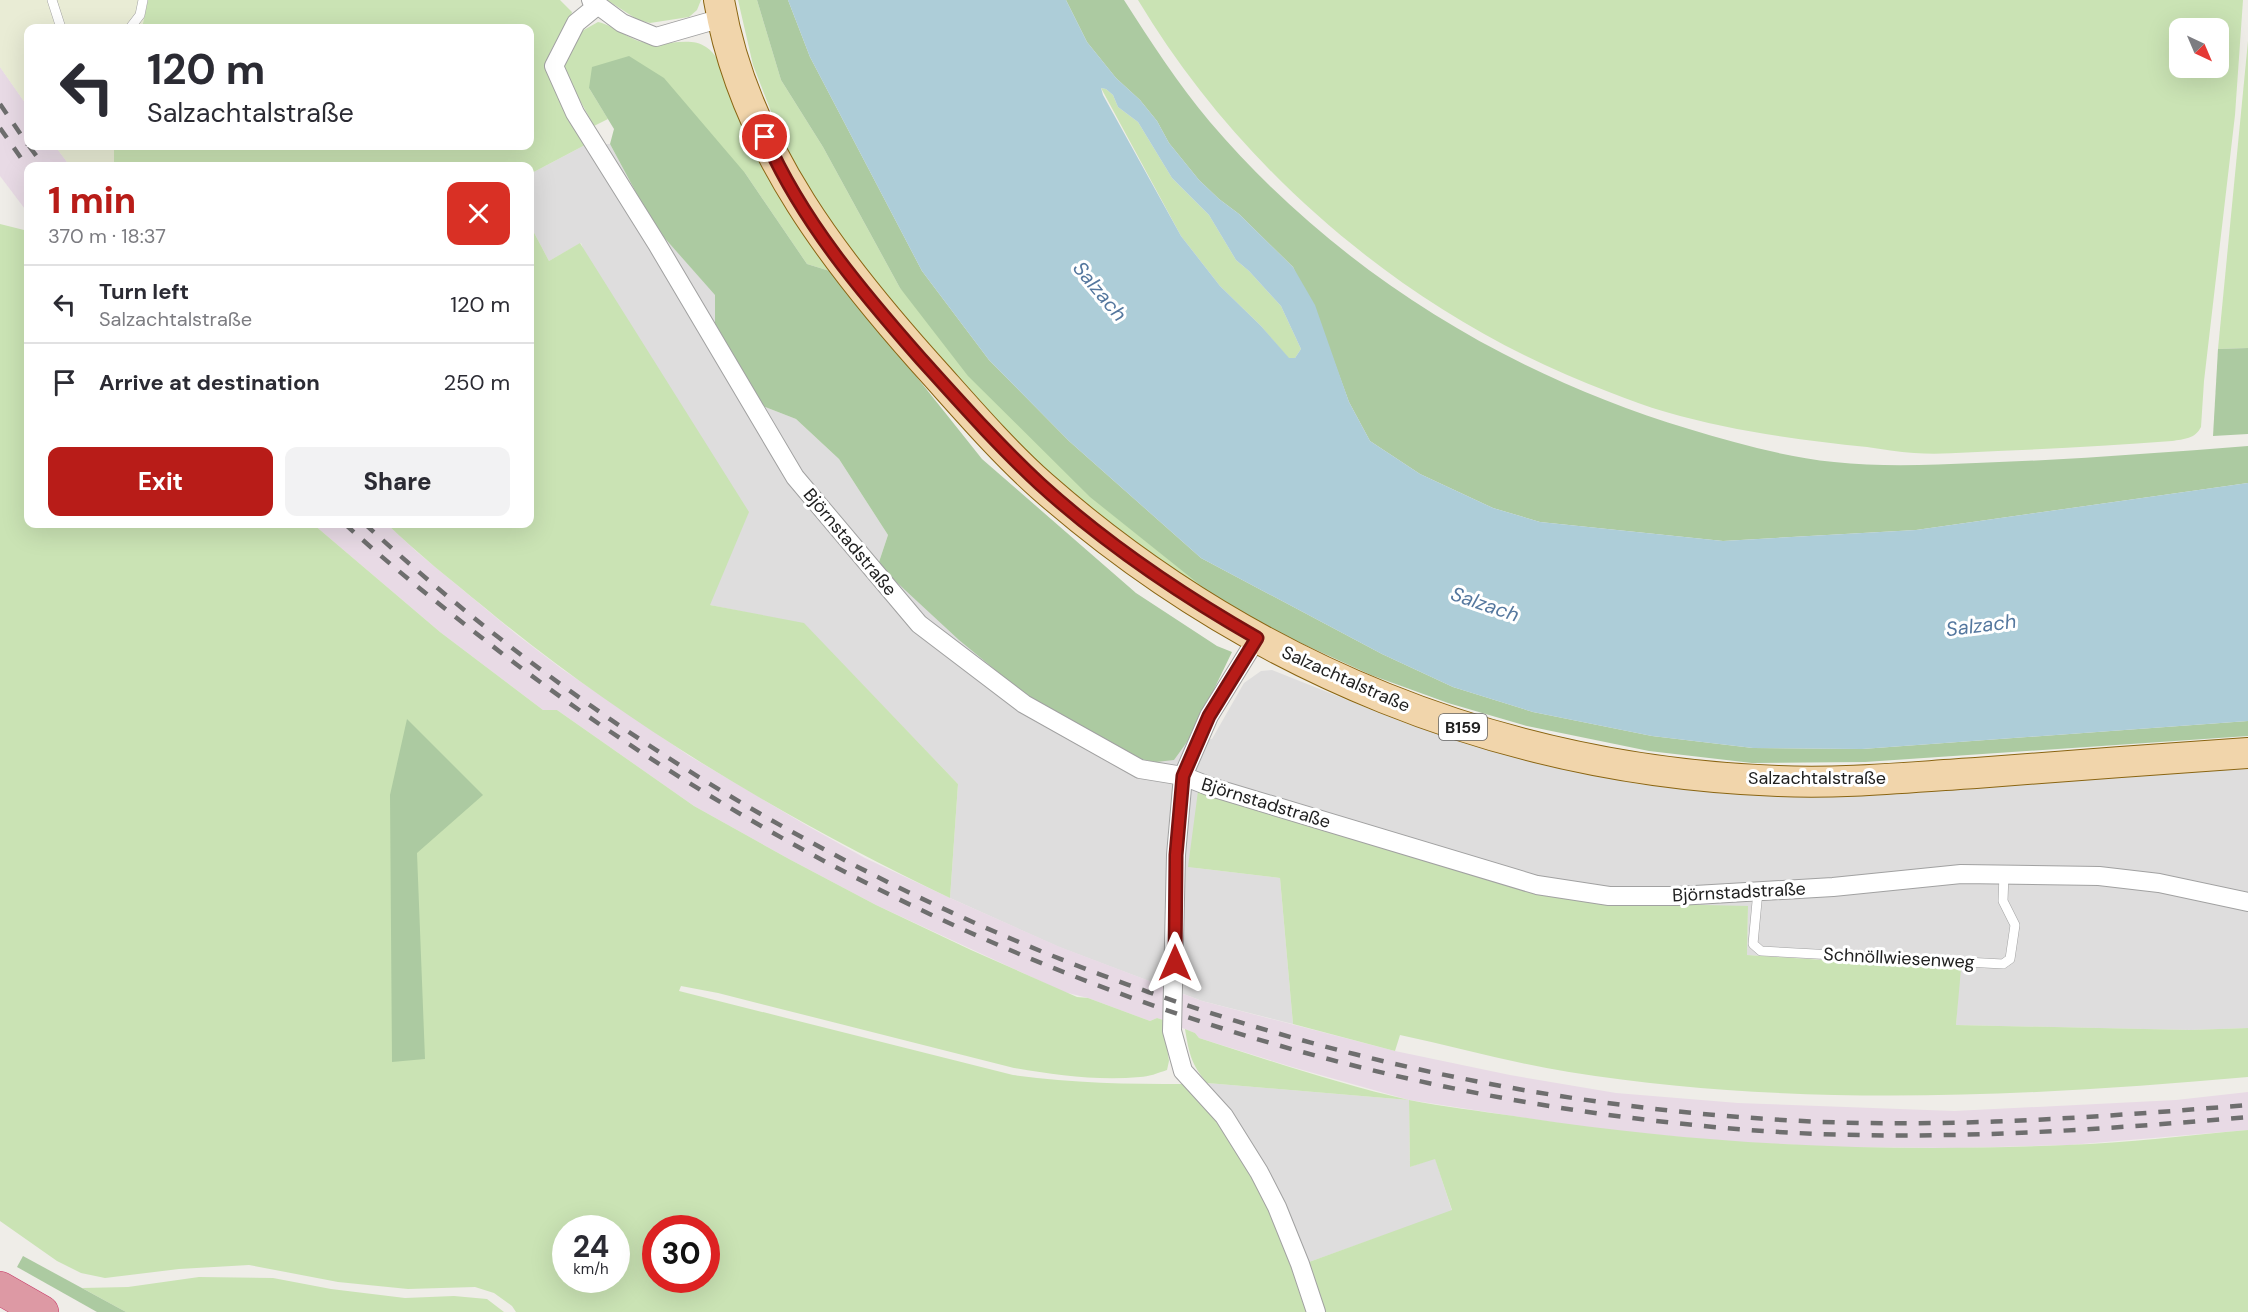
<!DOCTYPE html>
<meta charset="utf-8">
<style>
body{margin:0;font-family:"DM Sans",sans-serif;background:#f2f2f3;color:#2b2b33;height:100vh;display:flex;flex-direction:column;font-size:22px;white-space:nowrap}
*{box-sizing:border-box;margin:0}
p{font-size:20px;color:#7c7c81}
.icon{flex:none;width:33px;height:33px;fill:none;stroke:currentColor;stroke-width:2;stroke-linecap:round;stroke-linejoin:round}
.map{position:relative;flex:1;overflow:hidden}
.panel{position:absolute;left:24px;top:162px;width:510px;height:366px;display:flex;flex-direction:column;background:#fff;border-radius:12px;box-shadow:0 6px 24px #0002}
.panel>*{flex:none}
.top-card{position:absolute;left:24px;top:24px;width:510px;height:126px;border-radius:12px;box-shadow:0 6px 24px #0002;background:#fff;color:#2b2b33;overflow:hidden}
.needle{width:39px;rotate:136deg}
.buttons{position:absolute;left:2169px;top:18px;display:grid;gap:12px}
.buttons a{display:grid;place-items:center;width:60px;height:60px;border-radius:12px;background:#fff;box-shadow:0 6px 24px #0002;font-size:30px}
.speed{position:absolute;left:552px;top:1215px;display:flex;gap:12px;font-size:30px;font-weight:700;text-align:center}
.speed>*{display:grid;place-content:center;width:78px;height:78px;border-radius:50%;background:#fff;box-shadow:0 6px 24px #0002;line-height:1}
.speed small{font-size:15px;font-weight:400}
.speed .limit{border:9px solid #d22;background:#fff;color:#111}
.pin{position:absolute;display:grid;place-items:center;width:51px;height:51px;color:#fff;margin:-26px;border:3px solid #fff;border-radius:50%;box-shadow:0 2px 6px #0007}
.me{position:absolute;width:66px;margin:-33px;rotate:0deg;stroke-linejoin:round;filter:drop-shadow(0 0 4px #0008)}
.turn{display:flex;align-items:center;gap:21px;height:126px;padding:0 24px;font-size:27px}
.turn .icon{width:78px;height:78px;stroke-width:2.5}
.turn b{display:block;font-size:42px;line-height:51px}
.round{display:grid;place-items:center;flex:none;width:63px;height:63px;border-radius:12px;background:#f2f2f3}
.overview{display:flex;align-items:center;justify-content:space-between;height:102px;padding:0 24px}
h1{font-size:36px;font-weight:800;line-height:45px;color:#b81c18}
.button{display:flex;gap:12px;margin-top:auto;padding:12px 24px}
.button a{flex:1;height:69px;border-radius:12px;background:#b81c18;color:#fff;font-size:24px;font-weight:800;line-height:69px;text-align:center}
.button a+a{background:#f2f2f3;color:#2b2b33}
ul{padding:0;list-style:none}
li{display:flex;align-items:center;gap:18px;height:78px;padding:0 24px;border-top:2px solid #e1e1e2}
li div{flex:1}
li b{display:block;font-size:22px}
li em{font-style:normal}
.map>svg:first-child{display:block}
.residential{fill:#dedddd}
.industrial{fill:#e8dae5}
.farmland{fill:#e9ecd5}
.grass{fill:#cae3b4;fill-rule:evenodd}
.forest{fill:#accaa1}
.water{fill:#adcdd8;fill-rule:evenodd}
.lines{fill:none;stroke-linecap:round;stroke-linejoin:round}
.lane-casing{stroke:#a1a1a1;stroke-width:10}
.street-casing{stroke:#a1a1a1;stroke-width:20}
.primary-casing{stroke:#8a6512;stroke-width:32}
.highway-casing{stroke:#c73b68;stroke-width:34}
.lane{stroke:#fff;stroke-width:9}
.street{stroke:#fff;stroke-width:18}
.primary{stroke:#f1d5ab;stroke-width:30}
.highway{stroke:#dd99a4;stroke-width:33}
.rail{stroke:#6e6e6e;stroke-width:4.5;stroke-dasharray:12 12;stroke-linecap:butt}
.route-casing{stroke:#781210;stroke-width:15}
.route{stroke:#b81c18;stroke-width:10}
.labels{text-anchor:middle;stroke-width:6;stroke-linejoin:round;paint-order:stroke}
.shield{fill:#fff;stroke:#636363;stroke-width:1.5}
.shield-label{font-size:16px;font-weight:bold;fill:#202020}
.street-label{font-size:18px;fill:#202020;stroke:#fff}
.water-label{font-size:20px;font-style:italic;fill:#54779e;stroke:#fff}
</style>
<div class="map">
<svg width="2248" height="1312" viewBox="0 0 2248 1312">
<rect width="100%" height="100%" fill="#efede8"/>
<!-- residential -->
<g class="residential">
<path d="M 610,144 L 654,226 L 716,295 L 715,330 L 760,405 L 796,419 L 839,459 L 888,535 L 878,565 L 1192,735 L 1212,739 L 1244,683 L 1261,671 L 1272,670 L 1405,723 L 1470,745 L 1551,767 L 1638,784 L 1725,794 L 1817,795 L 1941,789 L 2248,767 L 2248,1028 L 2190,1030 L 1956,1025 L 1960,969 L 1747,955 L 1748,907 L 1621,903 L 1188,867 L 1280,878 L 1293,1024 L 1202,1001 L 1059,947 L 950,898 L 958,784 L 804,624 L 710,605 L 581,243 L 549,261 L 530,225 L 530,174 L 585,145 Z"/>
<path d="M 1207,1083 L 1409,1100 L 1410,1167 L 1435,1158 L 1452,1211 L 1309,1262 L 1256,1152 Z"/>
</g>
<!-- industrial -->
<g class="industrial">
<path d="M 0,67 L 28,107 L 28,146 L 55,146 L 70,166 L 28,166 L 28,213 L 0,176 Z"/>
<path d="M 313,524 L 387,524 L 417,552 L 516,634 L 562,669 L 688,755 L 806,825 L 865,858 L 950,898 L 1060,947 L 1202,1001 L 1395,1051 L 1510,1075 L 1616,1093 L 1738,1103 L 1954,1111 L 2176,1100 L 2248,1092 L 2248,1130 L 2070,1145 L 1957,1148 L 1832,1147 L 1721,1141 L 1597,1129 L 1409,1100 L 1292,1067 L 1199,1038 L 1195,1033 L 1157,1018 L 1150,1021 L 1088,998 L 1064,992 L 876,905 L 789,859 L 694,806 L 557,710 L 543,710 L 440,632 Z"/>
</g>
<!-- farmland -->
<g class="farmland">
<path d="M 0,0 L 148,0 L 142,28 L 28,28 L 28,107 L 0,67 Z"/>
<path d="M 55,146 L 114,146 L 114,166 L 70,166 Z"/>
</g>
<!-- grass -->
<g class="grass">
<path d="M 148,0 L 560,0 L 572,12 C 568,34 544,46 547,72 L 585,145 L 530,174 L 530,166 L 114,166 L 114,146 L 530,146 L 530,28 L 142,28 Z"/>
<path d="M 607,0 L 701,0 L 697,10 L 689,17 L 650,23 L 638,20 Z"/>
<path d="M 738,0 L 757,0 L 781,80 L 823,147 L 900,288 L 1193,578 L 1235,613 L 1158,563 L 1043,472 L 870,283 L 801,179 L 774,119 L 753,65 Z"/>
<path d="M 1138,0 L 2243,0 L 2235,115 L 2204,381 L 2201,427 C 2195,439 2184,439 2172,441 C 2114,445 2056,449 1998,451 C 1971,452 1942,455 1914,453 C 1898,452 1883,449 1867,447 C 1799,440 1732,431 1666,412 C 1647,407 1628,399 1609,392 C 1416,320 1244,177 1138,0 ZM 2180,28 L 2218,28 L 2218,68 L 2180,68 Z"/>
<path d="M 598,22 C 616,26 629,41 648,43 C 666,46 691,36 706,47 C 725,59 729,96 738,116 C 762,172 798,222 833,272 L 807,264 L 745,173 L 589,88 L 608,119 L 594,126 L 567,77 L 564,64 L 582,31 Z"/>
<path d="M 2248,41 L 2248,348 L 2218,349 Z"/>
<path d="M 1101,88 L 1106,89 L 1113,95 L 1118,107 L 1138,122 L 1172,178 L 1209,215 L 1236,260 L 1249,271 L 1281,306 L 1301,349 L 1295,358 L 1289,359 L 1261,326 L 1220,286 L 1181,236 Z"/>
<path d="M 0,224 L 28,231 L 28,524 L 313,524 L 440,632 L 543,710 L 557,710 L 694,806 L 789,859 L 876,905 L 971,950 L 1077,997 L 1088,998 L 1150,1021 L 1157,1018 L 1163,1020 L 1169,1061 L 1167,1070 C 1158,1073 1148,1077 1140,1077 C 1098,1081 1055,1075 1014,1068 L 718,993 L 681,986 L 679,991 L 1013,1075 C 1070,1083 1127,1084 1185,1084 C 1210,1112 1240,1146 1257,1179 C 1279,1221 1293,1267 1309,1312 L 516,1312 L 512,1306 L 494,1293 L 475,1287 L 408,1289 L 338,1282 L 249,1265 L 179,1269 L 105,1278 L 81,1273 L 57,1261 L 0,1221 ZM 566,1228 L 616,1228 L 616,1280 L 566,1280 ZM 656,1228 L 706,1228 L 706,1280 L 656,1280 Z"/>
<path d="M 530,225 L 549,261 L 580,243 L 749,512 L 710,605 L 804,623 L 958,784 L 950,898 C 785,819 625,724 484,607 C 451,580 418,554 387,524 L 530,524 Z"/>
<path d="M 1198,791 L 1621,903 L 1748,906 L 1747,955 L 1961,969 L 1956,1025 L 2190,1030 L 2248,1028 L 2248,1077 C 2023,1097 1793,1108 1569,1072 C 1512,1063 1456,1047 1400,1035 L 1395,1051 L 1293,1024 L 1280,878 L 1188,867 Z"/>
<path d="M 1185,1029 L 1195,1033 L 1199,1038 C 1268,1060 1338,1084 1409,1100 C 1444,1107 1480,1111 1514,1116 C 1697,1145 1882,1153 2067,1145 C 2128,1143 2188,1135 2248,1130 L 2248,1312 L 1324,1312 L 1309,1262 L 1452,1210 L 1435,1159 L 1410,1167 L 1409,1100 L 1207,1083 C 1191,1064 1189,1053 1185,1029 Z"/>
<path d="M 199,1277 L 273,1278 L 331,1289 L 405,1298 L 454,1296 L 487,1299 L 504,1312 L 126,1312 L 82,1288 L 128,1287 Z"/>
</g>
<!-- forest -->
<g class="forest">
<path d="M 757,0 L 788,0 L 810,57 L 922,271 L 989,360 L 1069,441 L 1201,558 L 1382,654 L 1453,687 L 1533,712 L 1652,736 L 1753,748 L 1862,749 L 2248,721 L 2248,736 L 1865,762 L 1752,763 L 1649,751 L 1527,726 L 1448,703 L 1371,675 L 1235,613 L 1090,497 L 968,376 L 900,288 L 823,147 L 781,80 Z"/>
<path d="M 1066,0 L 1124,0 C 1151,42 1178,84 1210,122 C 1335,269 1505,374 1689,429 C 1736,443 1784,457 1834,462 C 1881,467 1929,465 1976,463 C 2067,460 2157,453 2248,446 L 2248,483 L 1916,530 L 1723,541 L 1540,522 L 1493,508 L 1420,474 L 1370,441 L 1349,402 L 1327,342 L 1293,267 L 1239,214 L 1219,199 L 1199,180 L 1169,143 L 1157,121 L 1140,100 L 1116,78 L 1087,42 Z"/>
<path d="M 629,56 L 664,78 L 745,173 L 807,264 L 833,272 L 982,459 L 1136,593 L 1217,646 L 1232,652 L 1192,735 L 1174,760 L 1156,762 L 1134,758 L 1022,692 L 959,640 L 878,565 L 888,535 L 839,459 L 796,419 L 760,405 L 715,330 L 715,295 L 654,226 L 610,144 L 614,129 L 589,88 L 592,67 Z"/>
<path d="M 2248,348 L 2248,434 L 2213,436 L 2218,349 Z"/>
<path d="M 407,719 L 483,795 L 417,853 L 425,1059 L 392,1062 L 390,795 Z"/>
<path d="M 23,1256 L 126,1312 L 97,1312 L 17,1267 Z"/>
</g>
<!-- water -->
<path class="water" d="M 788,0 L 1066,0 L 1087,42 L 1116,78 L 1140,100 L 1157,121 L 1169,143 L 1199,180 L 1219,199 L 1239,214 L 1293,267 L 1315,305 L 1349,402 L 1370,441 L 1420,474 L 1493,508 L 1540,522 L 1723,541 L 1916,530 L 2248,483 L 2248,721 L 1862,749 L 1753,748 L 1652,736 L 1533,712 L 1453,687 L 1382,654 L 1201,558 L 1069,441 L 989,360 L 922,271 L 810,57 ZM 1101,88 L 1106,89 L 1113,95 L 1118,107 L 1138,122 L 1172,178 L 1209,215 L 1236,260 L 1249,271 L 1281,306 L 1301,349 L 1295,358 L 1289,358 L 1261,326 L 1220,286 L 1181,236 L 1103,95 Z"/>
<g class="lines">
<defs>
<g id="lane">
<path d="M 52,0 L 61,28"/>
<path d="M 130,28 L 140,15 L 143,0"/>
<path d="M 1758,891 L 1753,944 L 1761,951 L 2003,964 L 2010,959 L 2015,925 L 2003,901 L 2004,874"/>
</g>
<g id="street">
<path d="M 591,0 L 622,23 L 656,37 L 722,18"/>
<path d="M 598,5 L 576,23 L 554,66 L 575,113 L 657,244 L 795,477 L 919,624 L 1024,704 L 1140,769 L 1183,776 L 1211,787 L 1537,885 L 1609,896 L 1678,896 L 1833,887 L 1961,874 L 2099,876 L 2159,883 L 2248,902"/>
<path d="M 1257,638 L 1209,716 L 1183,776 L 1176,855 L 1172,1031 L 1183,1071 L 1224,1116 L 1259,1172 L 1277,1207 L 1300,1264 L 1316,1312"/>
</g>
<path id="primary" d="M 719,0 C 744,148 840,269 938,377 C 971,414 1005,453 1042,486 C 1249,668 1503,771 1778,781 C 1844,784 1910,777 1976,773 C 2067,766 2157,759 2248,753"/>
<path id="highway" d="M 0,1288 L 42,1312"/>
</defs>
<!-- lane casing -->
<use href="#lane" class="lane-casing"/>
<!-- street casing -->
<use href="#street" class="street-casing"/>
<!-- primary casing -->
<use href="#primary" class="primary-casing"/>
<!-- highway casing -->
<use href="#highway" class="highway-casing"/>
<!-- lane -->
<use href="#lane" class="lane"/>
<!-- street -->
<use href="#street" class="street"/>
<!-- primary -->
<use href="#primary" class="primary"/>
<!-- highway -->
<use href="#highway" class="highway"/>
<!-- rail -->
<g class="rail">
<path d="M 0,104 L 28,145"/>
<path d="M 0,128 L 28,168"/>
<path d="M 29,146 L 44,166"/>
<path d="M 345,524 C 395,570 450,613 504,655 C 871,935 1303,1098 1763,1131 C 1925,1142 2086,1131 2248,1117"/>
<path d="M 365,524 C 746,875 1252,1086 1768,1119 C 1929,1130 2088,1118 2248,1105"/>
</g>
</g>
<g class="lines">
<defs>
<path id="route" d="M 765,137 C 801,220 862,292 921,359 C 959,401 998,445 1040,484 C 1106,544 1180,594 1257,638 L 1209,716 L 1183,776 L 1176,855 L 1175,963"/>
</defs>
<!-- route casing -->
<use href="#route" class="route-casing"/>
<!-- route -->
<use href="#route" class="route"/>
</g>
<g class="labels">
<!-- shield labels -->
<rect class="shield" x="1439" y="714" width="48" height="26" rx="4.5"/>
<g class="shield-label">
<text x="1463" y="733">B159</text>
</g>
<!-- street labels -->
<g class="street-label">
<text transform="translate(850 542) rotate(50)" y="6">Björnstadstraße</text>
<text transform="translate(1346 679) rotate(24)" y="6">Salzachtalstraße</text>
<text x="1817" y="784">Salzachtalstraße</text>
<text transform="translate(1266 803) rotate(17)" y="6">Björnstadstraße</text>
<text transform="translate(1739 892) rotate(-3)" y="6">Björnstadstraße</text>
<text transform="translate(1899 958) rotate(3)" y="6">Schnöllwiesenweg</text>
</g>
<!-- water labels -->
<g class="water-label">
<text transform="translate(1100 291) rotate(50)" y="7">Salzach</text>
<text transform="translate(1485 604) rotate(19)" y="7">Salzach</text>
<text transform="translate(1981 625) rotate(-7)" y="7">Salzach</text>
</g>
</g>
</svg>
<div class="buttons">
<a><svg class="needle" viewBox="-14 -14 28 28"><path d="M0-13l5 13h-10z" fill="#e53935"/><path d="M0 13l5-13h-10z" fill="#7c7c81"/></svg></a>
</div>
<div class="speed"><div>24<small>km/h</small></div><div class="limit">30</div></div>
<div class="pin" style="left:765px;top:137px;background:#d93025"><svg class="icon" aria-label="arrive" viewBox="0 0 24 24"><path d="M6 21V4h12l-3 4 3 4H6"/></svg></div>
<svg class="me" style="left:1175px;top:963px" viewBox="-20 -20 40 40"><path d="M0-17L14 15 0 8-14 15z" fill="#b81c18" stroke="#fff" stroke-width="4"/></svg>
<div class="top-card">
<div class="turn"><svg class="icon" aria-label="left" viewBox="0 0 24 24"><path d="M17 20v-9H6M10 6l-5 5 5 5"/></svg><div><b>120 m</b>Salzachtalstraße</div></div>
</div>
<section class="panel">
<div class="overview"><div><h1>1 min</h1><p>370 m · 18:37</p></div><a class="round" style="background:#d93025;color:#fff"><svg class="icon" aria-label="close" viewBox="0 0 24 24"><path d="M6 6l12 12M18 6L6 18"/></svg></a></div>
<ul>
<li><svg class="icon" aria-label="left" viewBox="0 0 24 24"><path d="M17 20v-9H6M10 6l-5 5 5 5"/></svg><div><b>Turn left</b><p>Salzachtalstraße</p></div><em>120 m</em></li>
<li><svg class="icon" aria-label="arrive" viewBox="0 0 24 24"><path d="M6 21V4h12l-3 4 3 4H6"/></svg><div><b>Arrive at destination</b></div><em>250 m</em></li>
</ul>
<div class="button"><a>Exit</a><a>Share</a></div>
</section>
</div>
